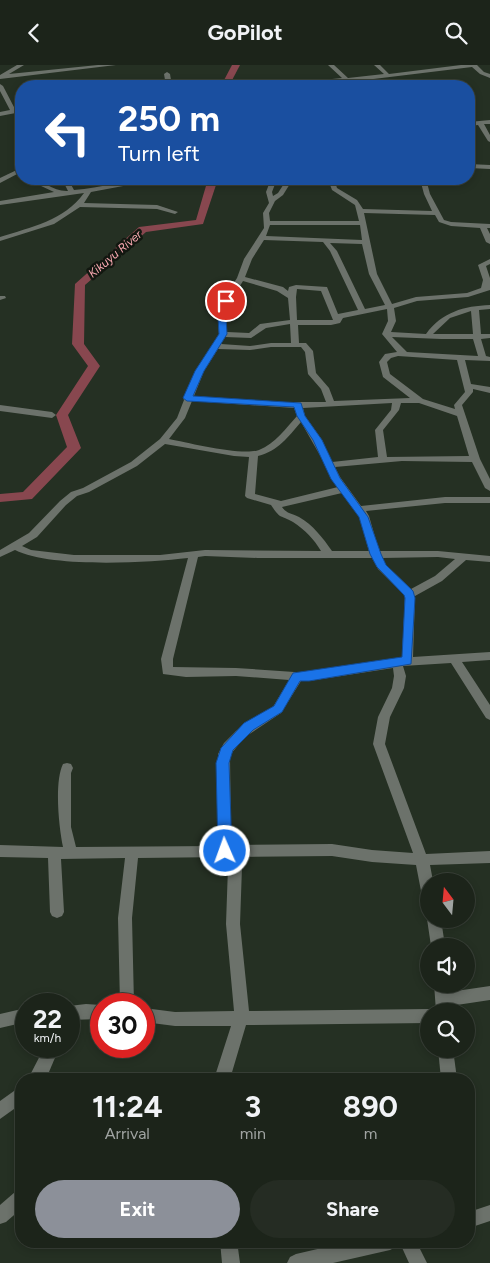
<!DOCTYPE html>
<style>
body{margin:0;font-family:Figtree,sans-serif;background:#252c23;color:#f1f3f6;height:100vh;display:flex;flex-direction:column;font-size:19px;white-space:nowrap}
*{box-sizing:border-box;margin:0}
p{font-size:16px;color:#a0a4a2}
.icon{flex:none;width:28px;height:28px;fill:none;stroke:currentColor;stroke-width:2;stroke-linecap:round;stroke-linejoin:round}
.map{position:relative;flex:1;overflow:hidden}
.panel{position:absolute;left:15px;top:1008px;width:460px;height:175px;display:flex;flex-direction:column;background:#1c241a;border-radius:20px;box-shadow:0 2px 8px #0003,0 0 0 1px #3a4139}
.panel>*{flex:none}
.guide{position:absolute;left:15px;top:15px;width:460px;height:105px;border-radius:20px;box-shadow:0 2px 8px #0003,0 0 0 1px #3a4139;background:#1a4fa0;color:#fff;overflow:hidden}
.needle{width:32px;rotate:344deg}
.fabs{position:absolute;left:420px;top:808px;display:grid;gap:10px}
.fabs a{display:grid;place-items:center;width:55px;height:55px;border-radius:50%;background:#1c241a;box-shadow:0 2px 8px #0003,0 0 0 1px #3a4139;font-size:25px}
.speed{position:absolute;left:15px;top:928px;display:flex;gap:10px;font-size:25px;font-weight:700;text-align:center}
.speed>*{display:grid;place-content:center;width:65px;height:65px;border-radius:50%;background:#1c241a;box-shadow:0 2px 8px #0003,0 0 0 1px #3a4139;line-height:1}
.speed small{font-size:12px;font-weight:400}
.speed .limit{border:8px solid #d22;background:#fff;color:#111}
.pin{position:absolute;display:grid;place-items:center;width:42px;height:42px;color:#fff;margin:-21px;border:2px solid #fff;border-radius:50%;box-shadow:0 1px 5px #0007}
.me{position:absolute;width:55px;margin:-28px;rotate:358deg;stroke-linejoin:round;filter:drop-shadow(0 0 4px #0008)}
.turn{display:flex;align-items:center;gap:18px;height:105px;padding:0 20px;font-size:22px}
.turn .icon{width:65px;height:65px;stroke-width:2.5}
.turn b{display:block;font-size:35px;line-height:42px}
.eta{display:flex;justify-content:space-evenly;align-items:center;height:85px;text-align:center}
.eta b{font-size:30px;font-weight:700;line-height:35px}
.action{display:flex;gap:10px;margin-top:auto;padding:10px 20px}
.action a{flex:1;height:58px;border-radius:30px;background:#8c9099;color:#fff;font-size:20px;font-weight:700;line-height:58px;text-align:center}
.action a+a{background:#252c23;color:#f1f3f6}
header{display:flex;justify-content:space-between;align-items:center;height:65px;padding:0 20px;background:#1c241a;font-size:22px;font-weight:700}
.map>svg:first-child{display:block}
.lines{fill:none;stroke-linecap:round;stroke-linejoin:round}
.river{fill:#88474f;fill-rule:evenodd}
.minor{fill:#6c726b;fill-rule:evenodd}
.route{fill:#1a73e8;stroke:#114b97}
.labels{text-anchor:middle;stroke-width:5;stroke-linejoin:round;paint-order:stroke}
.far-water-label{font-size:12px;font-style:italic;fill:#f8a8b0;stroke:#121710}
</style>
<header><svg class="icon" aria-label="back" viewBox="0 0 24 24"><path d="M15 5l-7 7 7 7"/></svg>GoPilot<svg class="icon" aria-label="search" viewBox="0 0 24 24"><circle cx="10" cy="10" r="6"/><path d="M15 15l6 6"/></svg></header>
<div class="map">
<svg width="490" height="1198" viewBox="0 0 490 1198">
<rect width="100%" height="100%" fill="#253023"/>
<g class="lines">
<!-- river -->
<g class="river">
<path d="M 232,0 L 240,0 L 229,21 L 223,21 L 222,19 Z"/>
<path d="M 208,114 L 218,114 L 203,159 L 146,167 L 85,220 L 84,279 L 100,301 L 68,350 L 81,383 L 32,434 L 0,437 L 0,429 L 23,427 L 67,382 L 56,350 L 88,301 L 72,279 L 75,219 L 139,162 L 196,155 Z"/>
</g>
<!-- minor -->
<g class="minor">
<path d="M 17,0 L 24,0 L 9,9 L 98,0 L 116,0 L 0,14 L 0,10 Z"/>
<path d="M 328,0 L 334,0 L 348,13 L 384,9 L 374,0 L 380,0 L 389,9 L 461,0 L 477,0 L 484,7 L 490,9 L 490,13 L 480,9 L 472,2 L 357,16 L 283,21 L 262,21 L 342,13 Z"/>
<path d="M 167,7 L 170,9 L 172,21 L 166,21 L 164,9 Z"/>
<path d="M 0,19 L 3,21 L 15,44 L 21,43 L 21,47 L 0,51 L 0,47 L 10,45 L 0,26 Z"/>
<path d="M 490,55 L 490,59 L 484,59 L 490,70 L 490,77 L 488,76 L 478,60 L 469,61 L 469,57 Z"/>
<path d="M 469,99 L 490,100 L 490,104 L 469,103 Z"/>
<path d="M 21,103 L 21,107 L 0,118 L 0,113 Z"/>
<path d="M 26,114 C 41,113 53,127 68,126 L 62,114 L 68,114 L 74,125 C 101,123 127,114 153,114 L 150,116 L 91,127 L 84,138 L 157,140 L 178,147 L 175,149 L 157,144 L 80,142 L 54,159 L 0,176 L 0,172 C 31,162 64,156 84,128 L 0,140 L 0,136 L 54,127 Z"/>
<path d="M 271,114 L 277,114 L 272,127 L 273,131 L 278,128 L 287,114 L 293,114 L 283,130 L 275,136 L 269,148 L 270,156 L 359,156 L 355,140 L 332,125 L 328,114 L 334,114 L 337,123 L 357,135 L 363,144 L 432,146 L 424,129 L 420,114 L 426,114 L 430,129 L 444,155 L 451,157 L 490,159 L 490,163 L 487,163 L 490,169 L 490,179 L 486,177 L 480,163 L 451,161 L 439,157 L 435,150 L 364,148 L 377,209 L 392,239 L 416,232 L 467,228 L 481,223 L 483,215 L 478,200 L 490,194 L 490,199 L 486,201 L 490,213 L 490,225 L 468,232 L 417,236 L 394,243 L 396,256 L 391,267 L 426,269 C 442,247 464,241 490,240 L 490,244 L 479,245 L 481,269 L 490,269 L 490,273 L 481,274 L 486,291 L 490,292 L 490,296 L 465,295 L 471,319 L 490,322 L 490,328 L 473,324 L 473,327 L 462,340 L 480,394 L 490,414 L 490,426 L 485,423 L 472,397 L 402,396 L 335,402 L 340,412 L 361,441 L 445,432 L 490,432 L 490,438 L 445,438 L 366,446 L 369,451 L 379,486 L 438,486 L 490,491 L 490,497 L 466,495 L 442,516 L 415,531 L 413,592 L 490,587 L 490,595 L 462,597 L 490,640 L 490,655 L 486,653 L 451,598 L 403,601 L 406,611 L 404,623 L 390,652 L 385,679 L 426,789 L 490,786 L 490,798 L 430,800 L 433,816 L 429,816 L 429,837 L 424,835 L 422,831 L 416,800 L 372,797 L 332,791 L 240,792 L 242,802 L 240,859 L 249,946 L 429,944 L 434,946 L 429,946 L 429,958 L 246,960 L 230,1014 L 214,1014 L 231,961 L 175,961 L 144,957 L 144,943 L 175,947 L 234,946 L 226,859 L 228,802 L 227,792 L 138,793 L 132,853 L 134,939 L 120,939 L 118,853 L 125,793 L 61,794 L 64,847 L 62,851 L 57,853 L 52,851 L 50,847 L 48,793 L 0,792 L 0,780 L 63,782 C 59,763 54,717 63,699 L 67,698 L 71,699 L 73,703 L 71,708 L 71,762 L 76,782 L 218,781 L 218,689 L 224,678 L 236,666 L 273,642 L 289,615 L 236,611 L 186,612 L 163,609 L 161,594 L 188,493 C 146,498 51,503 15,485 L 0,492 L 0,485 L 29,468 L 60,436 L 71,427 L 83,423 L 131,397 L 160,374 L 177,353 L 184,335 L 183,333 L 186,331 L 196,306 L 219,269 L 218,252 L 222,236 L 237,213 L 244,194 L 264,163 L 263,148 L 269,138 L 266,127 ZM 270,160 L 360,160 L 362,175 L 266,171 ZM 264,175 L 323,177 L 330,186 L 358,245 L 338,249 L 327,222 L 296,220 L 289,222 L 288,226 L 283,222 L 245,212 L 252,194 ZM 330,178 L 362,179 L 369,209 L 385,240 L 365,244 L 337,186 ZM 243,216 L 277,226 L 288,233 L 290,255 L 260,259 L 249,268 L 227,267 C 225,244 231,235 243,216 ZM 297,224 L 321,226 L 333,255 L 297,255 L 296,232 ZM 387,244 L 388,256 L 382,269 L 397,287 L 385,289 L 379,297 L 383,312 L 410,333 L 334,336 L 329,323 L 316,308 L 313,286 L 306,278 L 299,278 L 298,260 L 331,260 L 340,258 L 343,253 ZM 471,246 L 473,269 L 433,269 L 450,253 ZM 290,259 L 291,278 L 271,278 L 250,281 L 221,279 L 225,272 L 251,273 L 266,263 ZM 392,272 L 441,274 L 473,274 L 478,291 L 407,287 ZM 271,282 L 301,282 L 305,287 L 308,309 L 321,324 L 326,337 L 271,337 L 194,331 L 204,306 L 218,284 L 250,285 ZM 398,291 L 457,295 L 465,327 L 454,340 L 455,344 L 423,334 L 390,309 L 387,297 L 391,293 ZM 192,336 L 294,343 L 297,351 C 286,363 275,379 259,385 C 242,391 189,378 169,374 L 185,353 ZM 392,338 L 391,345 L 375,365 L 378,392 L 332,397 L 322,375 L 305,351 L 303,343 ZM 401,338 L 419,338 L 457,351 L 469,391 L 387,392 L 383,365 L 399,345 ZM 301,357 L 338,422 L 281,436 L 255,429 L 258,391 C 278,386 288,372 301,357 ZM 165,379 L 234,391 L 249,392 L 245,431 L 247,433 L 271,440 C 281,455 279,449 293,457 C 305,465 314,474 321,486 L 205,485 L 160,490 L 74,490 L 31,485 L 22,481 L 37,472 L 66,440 L 77,431 L 89,427 L 137,401 ZM 342,428 L 359,451 L 369,486 L 332,486 C 323,473 313,460 299,452 C 291,448 287,449 282,442 ZM 205,491 L 258,493 L 372,493 L 378,504 L 405,530 L 402,593 L 309,608 L 236,603 L 173,602 L 173,594 L 198,492 ZM 438,492 L 455,494 L 435,511 L 411,524 L 386,500 L 382,493 ZM 393,603 L 394,611 L 392,623 L 378,652 L 373,679 L 413,788 L 372,785 L 332,779 L 231,780 L 230,690 L 245,672 L 281,648 L 301,616 L 309,616 Z"/>
<path d="M 0,231 L 5,231 L 6,233 L 0,235 Z"/>
<path d="M 0,340 L 52,347 L 56,350 L 52,353 L 0,346 Z"/>
<path d="M 429,850 L 429,854 L 441,854 L 445,881 L 431,881 L 427,854 Z"/>
<path d="M 434,919 L 448,919 L 449,927 L 490,921 L 490,935 L 450,941 L 450,946 L 436,946 Z"/>
<path d="M 86,939 L 101,940 L 101,954 L 69,955 L 69,941 Z"/>
<path d="M 26,943 L 26,957 L 0,963 L 0,949 Z"/>
<path d="M 45,981 L 60,981 L 46,1014 L 28,1014 Z"/>
<path d="M 438,984 L 453,984 L 457,1014 L 441,1014 Z"/>
<path d="M 21,1021 L 21,1039 L 0,1054 L 0,1036 Z"/>
<path d="M 21,1125 L 21,1144 L 6,1157 L 0,1159 L 0,1140 L 15,1127 Z"/>
<path d="M 490,1140 L 490,1156 L 469,1163 L 469,1147 Z"/>
<path d="M 220,1176 L 237,1176 L 240,1198 L 222,1198 Z"/>
<path d="M 352,1176 L 398,1176 L 396,1182 L 390,1185 L 333,1198 L 287,1198 L 290,1192 L 296,1189 Z"/>
<path d="M 399,1176 L 416,1176 L 427,1198 L 409,1198 Z"/>
</g>
</g>
<!-- route -->
<path class="route" d="M 226,233 L 229,236 L 226,252 L 227,269 L 204,306 L 193,331 L 301,338 L 305,351 L 322,375 L 340,413 L 368,452 L 381,489 L 386,500 L 413,526 L 415,533 L 411,599 L 309,616 L 300,616 L 282,647 L 253,665 L 233,685 L 229,698 L 232,786 L 230,790 L 225,792 L 220,790 L 218,786 L 216,698 L 221,683 L 244,658 L 274,641 L 293,608 L 402,592 L 405,533 L 404,530 L 377,502 L 370,489 L 359,452 L 331,414 L 313,375 L 297,351 L 294,342 L 187,336 L 183,333 L 195,306 L 219,269 L 218,252 L 222,236 Z"/>
<g class="labels">
<!-- far-water labels -->
<g class="far-water-label">
<text transform="translate(115 189) rotate(-40)" y="4">Kikuyu River</text>
</g>
</g>
</svg>
<div class="fabs">
<a><svg class="needle" viewBox="-14 -14 28 28"><path d="M0-13l5 13h-10z" fill="#e53935"/><path d="M0 13l5-13h-10z" fill="#a0a4a2"/></svg></a>
<a><svg class="icon" aria-label="sound" viewBox="0 0 24 24"><path d="M4 9h4l5-4v14l-5-4H4zM17 9q2 3 0 6"/></svg></a>
<a><svg class="icon" aria-label="search" viewBox="0 0 24 24"><circle cx="10" cy="10" r="6"/><path d="M15 15l6 6"/></svg></a>
</div>
<div class="speed"><div>22<small>km/h</small></div><div class="limit">30</div></div>
<div class="pin" style="left:226px;top:236px;background:#d93025"><svg class="icon" aria-label="arrive" viewBox="0 0 24 24"><path d="M6 21V4h12l-3 4 3 4H6"/></svg></div>
<svg class="me" style="left:225px;top:786px" viewBox="-20 -20 40 40"><circle r="17" fill="#1a73e8" stroke="#fff" stroke-width="3"/><path d="M0-11L8 9 0 5-8 9z" fill="#fff"/></svg>
<div class="guide">
<div class="turn"><svg class="icon" aria-label="left" viewBox="0 0 24 24"><path d="M17 20v-9H6M10 6l-5 5 5 5"/></svg><div><b>250 m</b>Turn left</div></div>
</div>
<section class="panel">
<div class="eta">
<div><b>11:24</b><p>Arrival</p></div>
<div><b>3</b><p>min</p></div>
<div><b>890</b><p>m</p></div>
</div>
<div class="action"><a>Exit</a><a>Share</a></div>
</section>
</div>
